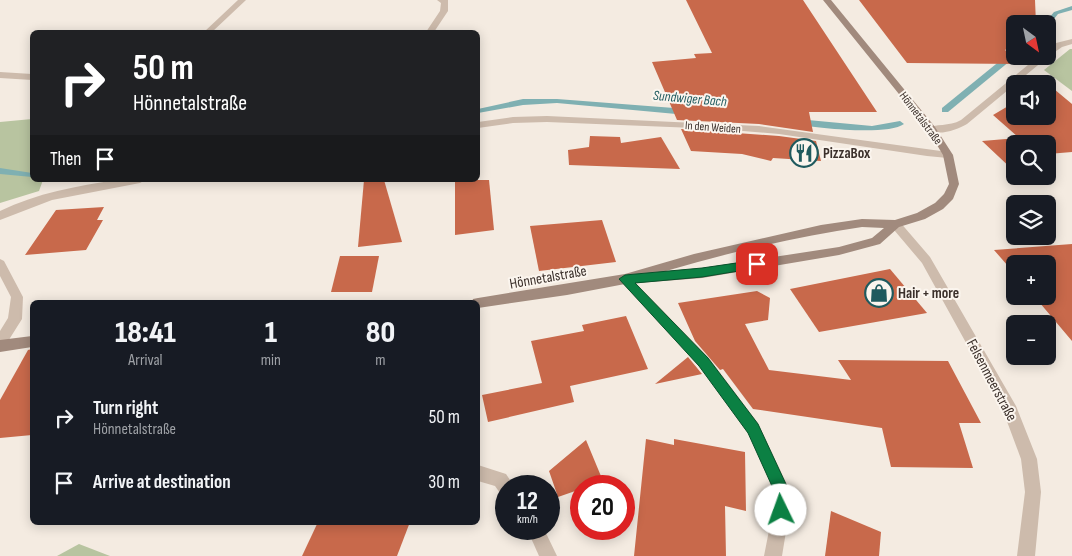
<!DOCTYPE html>
<meta charset="utf-8">
<style>
body{margin:0;font-family:"Sofia Sans Condensed",sans-serif;background:#242831;color:#f1f3f6;height:100vh;display:flex;flex-direction:column;font-size:19px;white-space:nowrap}
*{box-sizing:border-box;margin:0}
p{font-size:16px;color:#9ea1a6}
.icon{flex:none;width:28px;height:28px;fill:none;stroke:currentColor;stroke-width:2;stroke-linecap:round;stroke-linejoin:round}
.map{position:relative;flex:1;overflow:hidden}
.details{position:absolute;left:30px;top:300px;width:450px;height:225px;display:flex;flex-direction:column;background:#171b24;border-radius:8px;box-shadow:0 2px 12px #0003}
.details>*{flex:none}
.guide{position:absolute;left:30px;top:30px;width:450px;height:152px;border-radius:8px;box-shadow:0 2px 12px #0003;background:#202124;color:#fff;overflow:hidden}
.needle{width:32px;rotate:147deg}
.buttons{position:absolute;left:1006px;top:15px;display:grid;gap:10px}
.buttons a{display:grid;place-items:center;width:50px;height:50px;border-radius:8px;background:#171b24;box-shadow:0 2px 12px #0003;font-size:25px}
.speed{position:absolute;left:495px;top:475px;display:flex;gap:10px;font-size:25px;font-weight:700;text-align:center}
.speed>*{display:grid;place-content:center;width:65px;height:65px;border-radius:50%;background:#171b24;box-shadow:0 2px 12px #0003;line-height:1}
.speed small{font-size:12px;font-weight:400}
.speed .limit{border:8px solid #d22;background:#fff;color:#111}
.pin{position:absolute;display:grid;place-items:center;width:42px;height:42px;color:#fff;margin:-21px;border-radius:10px;box-shadow:0 2px 8px #0006}
.me{position:absolute;width:55px;margin:-28px;rotate:357deg;stroke-linejoin:round;filter:drop-shadow(0 0 4px #0008)}
.turn{display:flex;align-items:center;gap:18px;height:105px;padding:0 20px;font-size:22px}
.turn .icon{width:65px;height:65px;stroke-width:2.5}
.turn b{display:block;font-size:35px;line-height:42px}
.then{display:flex;align-items:center;height:48px;padding:0 20px;background:#0003;gap:10px;font-size:19px}
.eta{display:flex;justify-content:space-evenly;align-items:center;height:85px;text-align:center}
.eta b{font-size:30px;font-weight:800;line-height:35px}
ul{padding:0;list-style:none}
li{display:flex;align-items:center;gap:15px;height:65px;padding:0 20px}
li div{flex:1}
li b{display:block;font-size:19px}
li em{font-style:normal}
.map>svg:first-child{display:block}
.green{fill:#b8c4a0}
.lines{fill:none;stroke-linecap:round;stroke-linejoin:round}
.stream{fill:#7fb0b2;fill-rule:evenodd}
.building{fill:#c8694b}
.lane{fill:#cdbbac;fill-rule:evenodd}
.street{fill:#cdbbac;fill-rule:evenodd}
.secondary{fill:#a18a7d;fill-rule:evenodd}
.route{fill:#0b8043;stroke:#07532c}
.labels{text-anchor:middle;stroke-width:4;stroke-linejoin:round;paint-order:stroke}
.far-street-label{font-size:12px;fill:#3b302b;stroke:#fbf5ee}
.far-water-label{font-size:14px;font-style:italic;fill:#1f5a5e;stroke:#fbf5ee}
.poi-label{font-size:15px;font-weight:bold;fill:#3b302b;stroke:#fbf5ee;text-anchor:start}
.street-label{font-size:15px;fill:#3b302b;stroke:#fbf5ee}
</style>
<div class="map">
<svg width="1072" height="556" viewBox="0 0 1072 556">
<rect width="100%" height="100%" fill="#f4ebe1"/>
<!-- green -->
<g class="green">
<path d="M 1070,49 L 1072,49 L 1072,91 L 1044,70 Z"/>
<path d="M 32,119 L 32,180 L 43,180 L 39,191 L 0,203 L 0,122 Z"/>
<path d="M 79,544 L 110,556 L 57,556 Z"/>
</g>
<g class="lines">
<!-- stream -->
<g class="stream">
<path d="M 1072,6 L 1072,10 L 1058,14 L 1049,25 L 1044,24 L 1054,12 Z"/>
<path d="M 1012,51 L 1015,51 L 1016,56 L 948,112 L 942,112 L 942,108 Z"/>
<path d="M 523,99 L 557,99 L 687,109 L 691,112 L 687,115 L 557,103 L 523,105 L 478,113 L 478,109 Z"/>
<path d="M 797,119 L 872,126 L 900,121 L 904,124 C 888,136 815,128 794,124 L 793,122 Z"/>
<path d="M 0,168 L 32,173 L 32,177 L 0,174 Z"/>
</g>
</g>
<!-- building -->
<g class="building">
<path d="M 686,0 L 803,0 L 877,112 L 809,112 L 813,132 L 759,124 L 677,120 L 652,62 L 696,58 L 694,54 L 712,53 Z"/>
<path d="M 859,0 L 1035,0 L 1036,24 L 1015,24 L 1015,44 L 1005,50 L 1022,64 L 907,63 Z"/>
<path d="M 1048,84 L 1072,104 L 1072,152 L 1048,154 L 1048,144 L 1015,144 L 1015,172 L 982,141 L 1019,138 L 993,115 L 1015,102 L 1015,116 L 1048,116 Z"/>
<path d="M 681,129 L 779,136 L 816,141 L 821,161 L 773,158 L 771,161 L 742,154 L 691,151 Z"/>
<path d="M 590,136 L 620,137 L 621,143 L 661,137 L 680,169 L 569,165 L 568,150 L 589,147 Z"/>
<path d="M 364,180 L 384,180 L 402,242 L 358,247 Z"/>
<path d="M 455,180 L 489,180 L 494,230 L 455,235 Z"/>
<path d="M 104,207 L 97,220 L 103,220 L 86,250 L 25,255 L 56,210 Z"/>
<path d="M 602,220 L 616,262 L 539,271 L 530,226 Z"/>
<path d="M 1072,244 L 1072,341 L 1034,296 L 1048,296 L 1048,264 L 1015,264 L 1015,274 L 994,250 Z"/>
<path d="M 340,256 L 379,256 L 372,292 L 331,292 Z"/>
<path d="M 890,269 L 927,313 L 819,332 L 790,289 Z"/>
<path d="M 757,291 L 770,298 L 768,320 L 745,324 L 769,370 L 851,380 L 838,360 L 948,361 L 981,423 L 959,423 L 973,468 L 891,467 L 882,428 L 753,409 L 723,369 L 720,370 L 695,341 L 678,303 Z"/>
<path d="M 626,316 L 648,369 L 570,386 L 574,402 L 488,422 L 482,395 L 542,383 L 531,341 L 584,331 L 582,325 Z"/>
<path d="M 32,349 L 32,435 L 0,438 L 0,400 L 28,350 Z"/>
<path d="M 688,357 L 702,374 L 655,384 Z"/>
<path d="M 646,439 L 674,445 L 674,439 L 745,452 L 746,511 L 725,506 L 726,556 L 634,556 Z"/>
<path d="M 586,440 L 603,481 L 588,486 L 581,486 L 581,489 L 558,497 L 549,471 Z"/>
<path d="M 831,511 L 881,532 L 879,556 L 825,556 Z"/>
<path d="M 318,522 L 410,522 L 397,556 L 302,556 Z"/>
</g>
<g class="lines">
<!-- lane -->
<g class="lane">
<path d="M 238,0 L 246,0 L 212,32 L 204,32 Z"/>
<path d="M 437,0 L 448,0 L 448,11 L 434,32 L 426,32 L 440,11 L 441,3 Z"/>
<path d="M 0,72 L 32,74 L 32,80 L 0,78 Z"/>
<path d="M 625,274 L 629,276 L 709,358 L 758,423 L 792,495 L 782,556 L 764,556 L 776,495 L 748,433 L 699,366 L 621,282 L 619,279 L 621,276 Z"/>
<path d="M 478,465 L 506,474 L 514,486 L 506,486 L 506,495 L 500,493 L 495,486 L 478,481 Z"/>
<path d="M 527,529 L 544,529 L 557,556 L 539,556 Z"/>
</g>
<!-- street -->
<g class="street">
<path d="M 1072,39 L 1072,44 L 1062,47 L 1049,56 L 967,124 C 957,130 937,137 927,129 C 935,123 949,127 961,120 L 1039,56 L 1048,56 L 1048,50 L 1056,43 Z"/>
<path d="M 547,116 L 759,126 L 948,152 L 953,155 L 948,158 L 927,156 L 779,134 L 719,129 L 547,122 L 513,123 L 478,128 L 478,122 L 513,117 Z"/>
<path d="M 117,180 L 145,180 L 140,183 L 52,200 L 0,220 L 0,211 C 37,193 77,186 117,180 Z"/>
<path d="M 895,220 L 899,221 L 930,257 L 1016,406 L 1037,459 L 1041,492 L 1035,556 L 1017,556 L 1025,492 L 1021,459 L 1002,408 L 922,263 L 889,224 Z"/>
<path d="M 0,259 L 4,261 L 23,297 L 22,319 L 5,346 L 0,348 L 0,331 L 8,318 L 11,297 L 0,276 Z"/>
</g>
<!-- secondary -->
<g class="secondary">
<path d="M 823,0 L 831,0 L 935,127 L 953,155 L 959,184 L 953,199 L 943,209 L 925,219 L 899,227 L 880,244 L 839,255 L 702,278 L 625,284 L 567,295 L 478,308 L 478,302 L 472,302 L 473,299 L 478,298 L 625,274 L 694,254 L 821,225 L 862,219 L 895,220 L 917,213 L 935,203 L 944,194 L 949,184 L 943,155 L 928,130 ZM 862,227 L 884,228 L 872,238 L 839,247 L 702,268 L 666,271 C 730,252 796,237 862,227 Z"/>
<path d="M 32,336 L 32,347 L 0,352 L 0,340 Z"/>
</g>
</g>
<!-- route -->
<path class="route" d="M 757,260 L 763,264 L 757,268 L 702,277 L 635,283 L 708,358 L 758,424 L 791,495 L 786,515 L 781,518 L 776,515 L 773,510 L 776,495 L 748,433 L 699,366 L 619,279 L 625,275 L 702,268 Z"/>
<!-- icons -->
<defs>
<symbol id="restaurant-ring" viewBox="-11 -11 22 22"><circle r="9.5" fill="#fbf5ee" stroke="#1f5a5e" stroke-width="1.5"/><path d="M-5-6h1v4h1v-4h1v4h1v-4h1v5L-1.5 .5V6h-2V.5L-5-1ZM5-6V6H3V1.5H1.5Q1.5-4 5-6Z" fill="#1f5a5e"/></symbol>
<symbol id="shop-ring" viewBox="-11 -11 22 22"><circle r="9.5" fill="#fbf5ee" stroke="#1f5a5e" stroke-width="1.5"/><path d="M-5-2.5h2.3a2.7 3.5 0 0 1 5.4 0H5L5.5 6h-11ZM-1.5-2.5h3a1.5 2.3 0 0 0-3 0Z" fill="#1f5a5e"/></symbol>
</defs>
<g fill-rule="evenodd">
<use href="#restaurant-ring" x="788" y="137" width="32" height="32"/>
<use href="#shop-ring" x="863" y="277" width="32" height="32"/>
</g>
<g class="labels">
<!-- far-street labels -->
<g class="far-street-label">
<text transform="translate(921 118) rotate(53)" y="4">Hönnetalstraße</text>
<text transform="translate(713 127) rotate(4)" y="4">In den Weiden</text>
</g>
<!-- far-water labels -->
<g class="far-water-label">
<text transform="translate(690 98) rotate(5)" y="5">Sundwiger Bach</text>
</g>
<!-- poi labels -->
<g class="poi-label">
<text x="823" y="158">PizzaBox</text>
<text x="898" y="298">Hair + more</text>
</g>
<!-- street labels -->
<g class="street-label">
<text transform="translate(548 277) rotate(-10)" y="5">Hönnetalstraße</text>
<text transform="translate(992 380) rotate(62)" y="5">Felsenmeerstraße</text>
</g>
</g>
</svg>
<div class="buttons">
<a><svg class="needle" viewBox="-14 -14 28 28"><path d="M0-13l5 13h-10z" fill="#e53935"/><path d="M0 13l5-13h-10z" fill="#9ea1a6"/></svg></a>
<a><svg class="icon" aria-label="sound" viewBox="0 0 24 24"><path d="M4 9h4l5-4v14l-5-4H4zM17 9q2 3 0 6"/></svg></a>
<a><svg class="icon" aria-label="search" viewBox="0 0 24 24"><circle cx="10" cy="10" r="6"/><path d="M15 15l6 6"/></svg></a>
<a><svg class="icon" aria-label="layers" viewBox="0 0 24 24"><path d="M12 4l9 5-9 5-9-5zM3 14l9 5 9-5"/></svg></a>
<a>+</a>
<a>−</a>
</div>
<div class="speed"><div>12<small>km/h</small></div><div class="limit">20</div></div>
<div class="pin" style="left:757px;top:264px;background:#d93025"><svg class="icon" aria-label="arrive" viewBox="0 0 24 24"><path d="M6 21V4h12l-3 4 3 4H6"/></svg></div>
<svg class="me" style="left:781px;top:510px" viewBox="-20 -20 40 40"><circle r="19" fill="#fff"/><path d="M0-13L10 11 0 6-10 11z" fill="#0b8043"/></svg>
<div class="guide">
<div class="turn"><svg class="icon" aria-label="right" viewBox="0 0 24 24"><path d="M7 20v-9h11M14 6l5 5-5 5"/></svg><div><b>50 m</b>Hönnetalstraße</div></div>
<div class="then">Then<svg class="icon" aria-label="arrive" viewBox="0 0 24 24"><path d="M6 21V4h12l-3 4 3 4H6"/></svg></div>
</div>
<section class="details">
<div class="eta">
<div><b>18:41</b><p>Arrival</p></div>
<div><b>1</b><p>min</p></div>
<div><b>80</b><p>m</p></div>
</div>
<ul>
<li><svg class="icon" aria-label="right" viewBox="0 0 24 24"><path d="M7 20v-9h11M14 6l5 5-5 5"/></svg><div><b>Turn right</b><p>Hönnetalstraße</p></div><em>50 m</em></li>
<li><svg class="icon" aria-label="arrive" viewBox="0 0 24 24"><path d="M6 21V4h12l-3 4 3 4H6"/></svg><div><b>Arrive at destination</b></div><em>30 m</em></li>
</ul>
</section>
</div>
